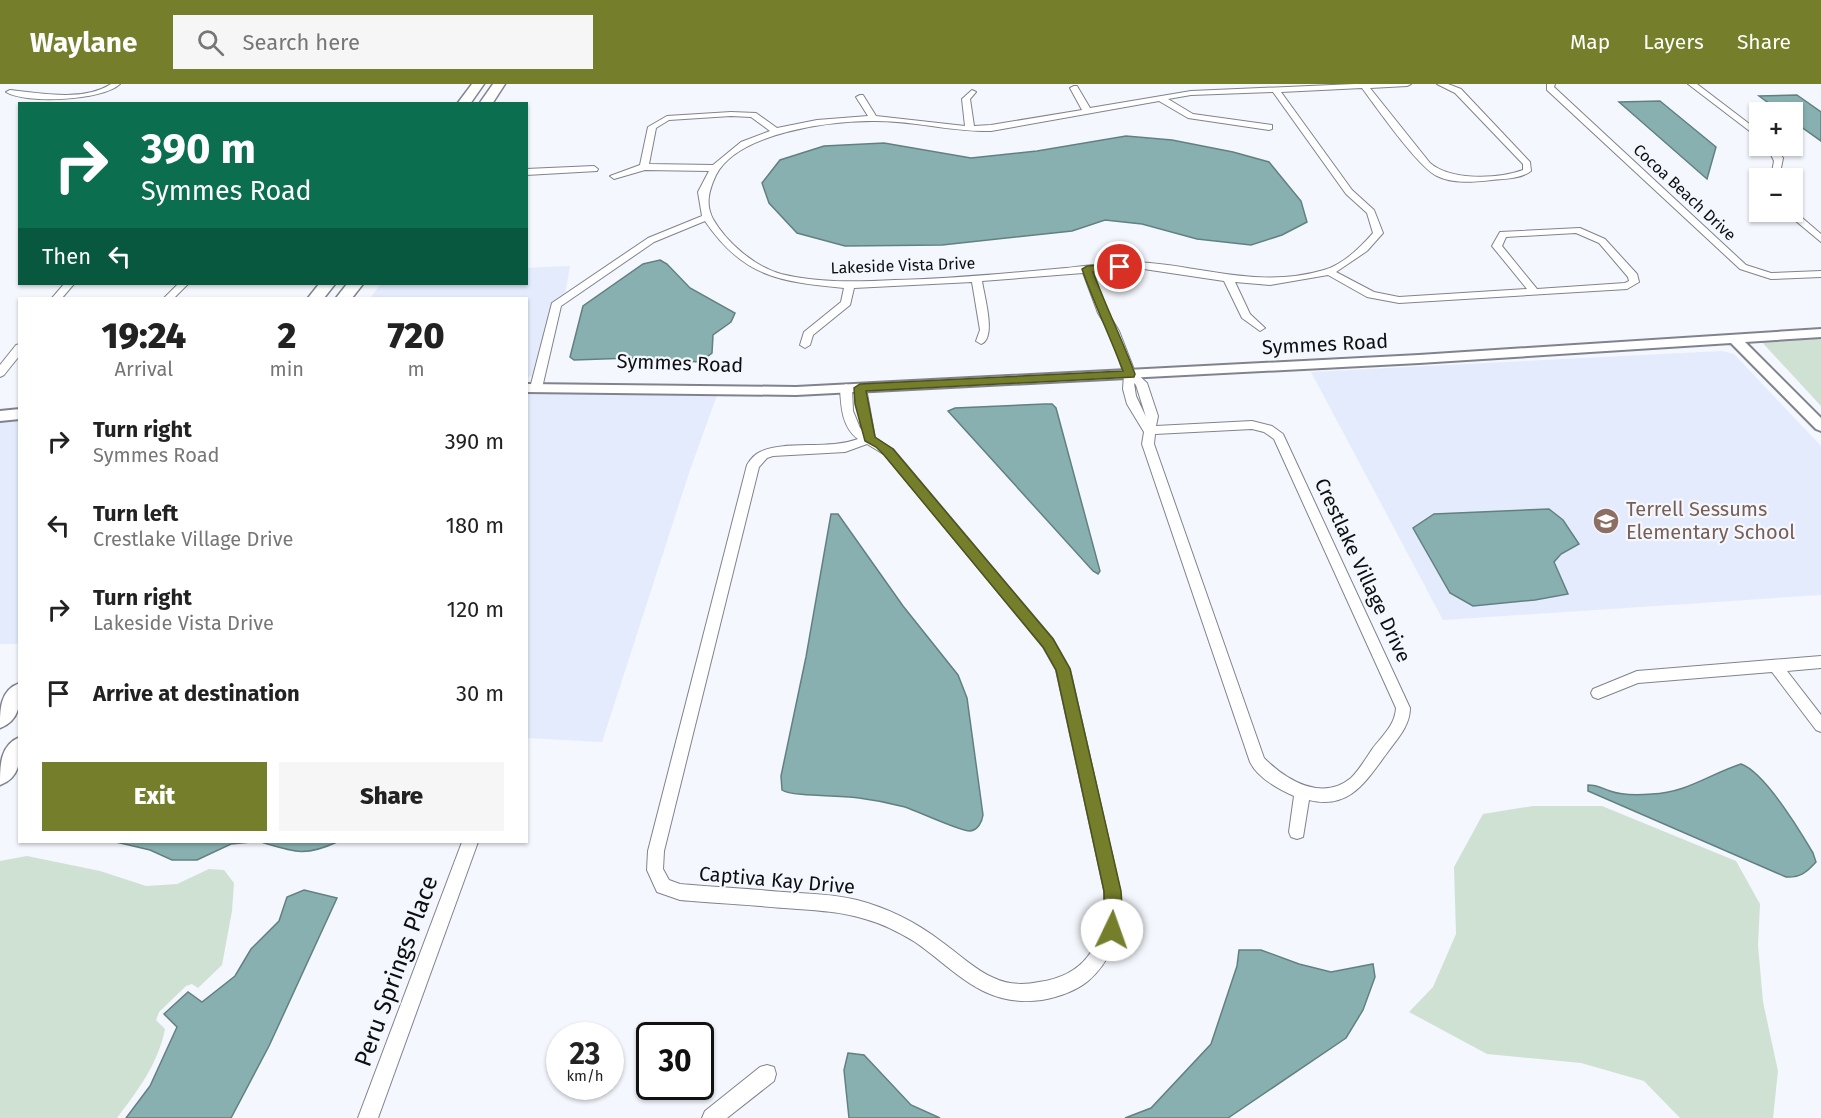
<!DOCTYPE html>
<meta charset="utf-8">
<style>
body{margin:0;font-family:"Fira Sans",sans-serif;background:#f6f6f6;color:#222;height:100vh;display:flex;flex-direction:column;font-size:22px;white-space:nowrap}
*{box-sizing:border-box;margin:0}
p{font-size:20px;color:#767676}
.icon{flex:none;width:33px;height:33px;fill:none;stroke:currentColor;stroke-width:2;stroke-linecap:round;stroke-linejoin:round}
.map{position:relative;flex:1;overflow:hidden}
.sheet{position:absolute;left:18px;top:213px;width:510px;height:546px;display:flex;flex-direction:column;background:#fff;border-radius:0px;box-shadow:0 2px 4px #0004}
.sheet>*{flex:none}
.top-card{position:absolute;left:18px;top:18px;width:510px;height:183px;border-radius:0px;box-shadow:0 2px 4px #0004;background:#0b6e4f;color:#fff;overflow:hidden}
.tools{position:absolute;left:1749px;top:18px;display:grid;gap:12px}
.tools a{display:grid;place-items:center;width:54px;height:54px;border-radius:0px;background:#fff;box-shadow:0 2px 4px #0004;font-size:30px}
.speed{position:absolute;left:546px;top:938px;display:flex;gap:12px;font-size:30px;font-weight:700;text-align:center}
.speed>*{display:grid;place-content:center;width:78px;height:78px;border-radius:50%;background:#fff;box-shadow:0 2px 4px #0004;line-height:1}
.speed small{font-size:15px;font-weight:400}
.speed .limit{border:3px solid #111;border-radius:9px;background:#fff;color:#111}
.pin{position:absolute;display:grid;place-items:center;width:51px;height:51px;color:#fff;margin:-26px;border:3px solid #fff;border-radius:50%;box-shadow:0 2px 6px #0007}
.me{position:absolute;width:66px;margin:-33px;rotate:3deg;stroke-linejoin:round;filter:drop-shadow(0 0 4px #0008)}
.turn{display:flex;align-items:center;gap:21px;height:126px;padding:0 24px;font-size:27px}
.turn .icon{width:78px;height:78px;stroke-width:2.5}
.turn b{display:block;font-size:42px;line-height:51px}
.then{display:flex;align-items:center;height:57px;padding:0 24px;background:#0003;gap:12px;font-size:22px}
.eta{display:flex;justify-content:space-evenly;align-items:center;height:102px;text-align:center}
.eta b{font-size:36px;font-weight:800;line-height:42px}
.button{display:flex;gap:12px;margin-top:auto;padding:12px 24px}
.button a{flex:1;height:69px;border-radius:0px;background:#757e2a;color:#fff;font-size:24px;font-weight:800;line-height:69px;text-align:center}
.button a+a{background:#f6f6f6;color:#222}
ul{padding:0;list-style:none}
li{display:flex;align-items:center;gap:18px;height:84px;padding:0 24px}
li div{flex:1}
li b{display:block;font-size:22px}
li em{font-style:normal}
header{display:flex;align-items:center;gap:36px;box-sizing:border-box;height:84px;padding:0 30px;background:#757e2a;color:#fff}
header strong{font-size:28px}
nav{display:flex;gap:33px;margin-inline-start:auto;font-size:21px}
.search{width:420px;height:54px;background:#f6f6f6;display:flex;align-items:center;gap:15px;box-sizing:border-box;padding:0 21px;border-radius:0px;color:#767676;font-size:22px}
.map>svg:first-child{display:block}
.built{fill:#e4ebfd}
.green{fill:#cfe1d2}
.water{fill:#88b0b0;stroke:#638081;stroke-width:1.5}
.lines{fill:none;stroke-linecap:round;stroke-linejoin:round}
.minor-casing{stroke:#80838d;stroke-width:2}
.tertiary-casing{stroke:#80838d;stroke-width:4}
.primary-casing{stroke:#80838d;stroke-width:3}
.minor{fill:#fff;fill-rule:evenodd}
.tertiary{fill:#fff;fill-rule:evenodd}
.primary{fill:#fff;fill-rule:evenodd}
.route{fill:#757e2a;stroke:#4c521b;stroke-width:1.5}
.labels{text-anchor:middle;stroke-width:4.5;stroke-linejoin:round;paint-order:stroke}
.far-street-label{font-size:16px;fill:#0d0f12;stroke:#f4f7fd}
.street-label{font-size:20px;fill:#0d0f12;stroke:#f4f7fd}
.education-label{font-size:20px;fill:#785e54;stroke:#f4f7fd;text-anchor:start}
.near-street-label{font-size:24px;fill:#0d0f12;stroke:#f4f7fd}
</style>
<header>
<strong>Waylane</strong>
<div class="search"><svg class="icon" aria-label="search" viewBox="0 0 24 24"><circle cx="10" cy="10" r="6"/><path d="M15 15l6 6"/></svg>Search here</div>
<nav><a>Map</a><a>Layers</a><a>Share</a></nav>
</header>
<div class="map">
<svg width="1821" height="1034" viewBox="0 0 1821 1034">
<rect width="100%" height="100%" fill="#f4f7fd"/>
<!-- built -->
<g class="built">
<path d="M 570,182 L 565,210 L 551,221 L 534,292 L 527,293 L 526,214 L 370,214 L 381,200 L 526,200 L 527,184 Z"/>
<path d="M 1722,267 L 1734,270 L 1821,362 L 1821,511 L 1443,536 L 1311,288 Z"/>
<path d="M 526,308 L 717,311 L 690,386 L 602,658 L 527,654 Z"/>
<path d="M 19,334 L 19,556 L 17,560 L 0,560 L 0,336 Z"/>
</g>
<!-- green -->
<g class="green">
<path d="M 1821,252 L 1821,322 L 1760,256 Z"/>
<path d="M 1533,722 L 1602,722 L 1736,777 L 1760,820 L 1758,861 L 1763,918 L 1778,987 L 1773,1034 L 1680,1034 L 1644,997 L 1581,979 L 1487,970 L 1409,928 L 1433,903 L 1456,850 L 1454,783 L 1483,730 Z"/>
<path d="M 27,772 L 100,787 L 146,802 L 177,800 L 209,785 L 224,786 L 234,799 L 232,827 L 222,881 L 198,904 L 192,900 L 186,902 L 159,928 L 156,936 L 165,945 C 158,980 138,1006 117,1034 L 0,1034 L 0,777 Z"/>
</g>
<!-- water -->
<g class="water">
<path d="M 1797,11 L 1821,28 L 1821,57 L 1793,37 L 1792,28 L 1781,28 L 1759,12 Z"/>
<path d="M 1660,17 L 1716,63 L 1707,95 L 1619,18 Z"/>
<path d="M 1126,52 L 1172,56 L 1233,68 L 1269,78 L 1301,117 L 1307,138 L 1282,151 L 1251,161 L 1197,155 L 1142,140 L 1105,136 L 1072,147 L 942,161 L 845,162 L 797,149 L 769,119 L 762,99 L 780,76 L 824,62 L 884,59 L 971,74 L 1037,67 Z"/>
<path d="M 660,176 L 667,180 L 690,204 L 735,229 L 731,238 L 713,251 L 712,269 L 700,278 L 631,274 L 574,276 L 570,273 L 583,222 L 643,180 Z"/>
<path d="M 1045,320 L 1052,320 L 1056,324 L 1100,487 L 1098,490 L 1093,487 L 948,327 L 955,324 Z"/>
<path d="M 1549,425 L 1563,436 L 1579,460 L 1561,470 L 1554,478 L 1568,510 L 1535,516 L 1473,522 L 1450,509 L 1413,444 L 1434,430 Z"/>
<path d="M 831,430 L 838,430 L 903,522 L 958,591 L 967,614 L 983,731 C 982,738 978,746 970,747 C 962,748 917,727 905,723 C 890,719 875,716 859,714 C 843,711 792,713 782,706 L 781,692 L 806,573 Z"/>
<path d="M 1741,680 C 1764,688 1800,747 1813,769 L 1816,778 C 1807,788 1800,794 1786,793 L 1588,707 L 1588,701 C 1598,701 1601,704 1610,707 C 1621,711 1640,711 1652,710 C 1686,709 1710,690 1741,680 Z"/>
<path d="M 116,758 L 251,758 L 231,760 L 197,776 L 172,776 L 150,766 Z"/>
<path d="M 261,758 L 337,758 C 305,773 294,768 261,758 Z"/>
<path d="M 304,806 L 337,814 L 269,962 L 231,1034 L 126,1034 L 150,1002 L 177,943 L 164,930 L 188,908 L 202,918 L 235,892 L 251,865 L 279,837 L 287,813 Z"/>
<path d="M 1239,866 L 1261,866 L 1299,880 L 1331,888 L 1373,880 L 1375,893 L 1363,926 L 1346,954 L 1228,1034 L 1125,1034 L 1151,1024 L 1211,960 L 1237,882 Z"/>
<path d="M 848,969 L 864,971 L 911,1021 L 940,1034 L 849,1034 L 844,986 Z"/>
</g>
<g class="lines">
<defs>
<g id="minor">
<path d="M 111,0 L 120,0 C 102,17 25,20 6,8 L 10,6 C 41,9 83,18 111,0 Z"/>
<path d="M 1355,0 L 1411,0 L 1407,2 L 1370,4 L 1430,79 C 1451,97 1498,95 1523,86 L 1523,80 L 1455,9 L 1437,0 L 1448,0 L 1461,5 L 1530,78 L 1531,87 C 1521,95 1504,95 1492,96 C 1474,98 1453,100 1437,92 C 1418,83 1377,24 1362,4 L 1281,8 L 1352,106 L 1374,126 L 1383,149 L 1367,167 L 1336,188 L 1374,208 L 1399,213 L 1527,205 L 1492,162 L 1500,148 L 1580,144 L 1605,155 L 1637,190 L 1639,198 L 1627,205 L 1399,219 L 1367,213 L 1328,191 L 1270,201 L 1235,198 L 1250,230 L 1265,244 L 1260,247 L 1242,234 L 1224,197 L 1137,184 L 1093,188 L 1108,229 L 1119,247 L 1135,288 L 1147,299 L 1158,332 L 1156,342 L 1252,337 L 1272,342 L 1283,350 L 1410,624 C 1410,642 1397,655 1387,669 C 1366,697 1350,726 1309,716 L 1303,753 L 1297,755 L 1291,753 L 1289,748 L 1294,712 C 1278,705 1258,694 1250,678 L 1142,360 L 1144,348 L 1127,320 L 1123,305 L 1124,290 L 1109,247 L 1098,229 L 1083,189 L 982,197 C 984,212 997,254 981,260 L 976,257 L 980,246 L 972,198 L 854,204 L 850,221 L 813,251 L 810,261 L 805,264 L 800,261 L 804,248 L 841,218 L 844,204 C 780,198 743,193 705,137 L 654,158 L 561,222 L 542,304 L 536,308 L 530,304 L 552,219 L 648,154 L 702,132 L 698,108 L 709,87 L 645,86 L 614,95 L 610,92 L 640,81 L 648,43 L 667,32 L 731,28 L 756,29 L 777,44 L 817,36 L 868,32 L 856,13 L 860,11 L 863,11 L 876,32 L 965,42 L 962,15 L 972,6 L 976,8 L 970,15 L 974,42 L 991,41 L 1082,26 L 1070,4 L 1074,2 L 1077,2 L 1090,24 L 1191,7 ZM 1273,8 L 1346,110 L 1367,129 L 1373,149 C 1361,163 1342,181 1324,186 C 1259,205 1203,182 1138,178 C 1115,177 1089,182 1066,184 C 1008,189 952,195 895,196 C 857,198 818,199 781,190 C 755,183 726,158 713,135 C 705,120 709,106 716,91 C 737,49 829,37 872,37 C 912,36 951,48 991,47 L 1159,17 L 1188,34 L 1269,46 L 1272,45 L 1272,41 L 1193,30 L 1168,15 L 1191,11 ZM 731,32 L 751,33 L 770,47 L 741,58 L 713,81 L 649,80 L 656,44 L 669,36 ZM 1576,149 L 1599,159 L 1628,193 L 1629,197 L 1625,199 L 1537,205 L 1502,162 L 1506,153 ZM 1134,299 L 1136,301 L 1146,333 L 1136,312 ZM 1252,345 L 1264,348 L 1274,355 L 1396,624 C 1395,641 1383,651 1373,664 C 1366,674 1360,685 1351,694 C 1322,718 1286,696 1264,674 L 1154,360 L 1155,350 Z"/>
<path d="M 1547,0 L 1555,0 L 1554,3 L 1746,181 L 1771,189 L 1821,187 L 1821,193 L 1771,195 L 1740,185 L 1547,6 Z"/>
<path d="M 1688,0 L 1697,0 L 1760,48 L 1760,55 Z"/>
<path d="M 1767,62 L 1775,62 L 1783,74 L 1779,94 L 1771,94 L 1774,77 Z"/>
<path d="M 594,82 L 598,85 L 597,87 L 526,91 L 526,85 Z"/>
<path d="M 1793,126 L 1821,150 L 1821,158 L 1785,128 Z"/>
<path d="M 64,200 L 74,200 L 62,214 L 52,214 Z"/>
<path d="M 178,200 L 188,200 L 174,214 L 164,214 Z"/>
<path d="M 20,260 L 20,271 L 4,291 L 0,293 L 0,281 L 16,261 Z"/>
<path d="M 846,300 L 852,304 L 853,327 L 860,344 L 862,346 L 854,304 L 860,300 L 866,304 L 875,354 L 893,365 L 1053,555 L 1070,585 L 1120,806 C 1122,840 1115,874 1088,897 C 1076,907 1058,913 1042,916 C 984,924 958,888 915,858 C 899,848 883,840 865,835 C 839,827 812,826 784,824 C 750,821 715,819 680,816 L 657,808 L 647,786 L 648,767 L 747,381 C 750,376 755,370 760,368 C 783,356 829,366 858,355 C 842,343 841,323 840,304 ZM 867,360 L 885,371 L 1043,563 L 1056,586 L 1104,806 C 1106,854 1090,891 1039,898 C 1024,901 1008,901 994,894 C 975,886 959,870 942,858 C 916,838 888,824 857,816 C 833,810 809,810 784,808 C 750,805 715,803 680,800 L 669,796 L 663,785 L 664,767 L 759,383 L 767,374 L 773,372 L 845,368 Z"/>
<path d="M 1821,572 L 1821,584 L 1787,587 L 1821,631 L 1821,648 L 1816,646 L 1772,588 L 1638,599 L 1598,615 L 1593,613 L 1591,609 L 1593,605 L 1637,587 Z"/>
<path d="M 462,758 L 478,758 L 378,1034 L 358,1034 Z"/>
<path d="M 767,981 L 774,983 L 776,990 L 774,997 L 727,1034 L 702,1034 L 705,1027 L 760,983 Z"/>
</g>
<g id="tertiary">
<path d="M 1821,245 L 1821,253 L 1745,258 L 1821,334 L 1821,347 L 1816,345 L 1731,259 L 1419,279 L 796,311 L 526,308 L 526,300 L 796,303 L 1419,271 Z"/>
<path d="M 20,325 L 20,335 L 0,337 L 0,327 Z"/>
</g>
<g id="primary">
<path d="M 472,0 L 484,0 L 470,20 L 457,20 Z"/>
<path d="M 493,0 L 505,0 L 492,20 L 479,20 Z"/>
<path d="M 319,200 L 335,200 L 324,214 L 308,214 Z"/>
<path d="M 347,200 L 363,200 L 352,214 L 336,214 Z"/>
<path d="M 20,599 C 20,618 21,636 0,644 C 0,625 0,606 20,599 Z"/>
<path d="M 20,653 C 20,673 22,693 0,701 C 0,681 0,661 20,653 Z"/>
</g>
</defs>
<!-- minor casing -->
<use href="#minor" class="minor-casing"/>
<!-- tertiary casing -->
<use href="#tertiary" class="tertiary-casing"/>
<!-- primary casing -->
<use href="#primary" class="primary-casing"/>
<!-- minor -->
<use href="#minor" class="minor"/>
<!-- tertiary -->
<use href="#tertiary" class="tertiary"/>
<!-- primary -->
<use href="#primary" class="primary"/>
</g>
<!-- route -->
<path class="route" d="M 1120,180 L 1125,183 L 1124,185 L 1093,188 C 1106,223 1122,255 1135,290 L 1134,293 L 866,307 L 875,353 L 893,365 L 1053,555 L 1070,585 L 1121,807 C 1122,822 1124,838 1118,852 L 1112,855 L 1105,852 C 1102,843 1105,819 1104,807 L 1056,586 L 1043,563 L 884,371 L 876,363 L 865,357 L 855,320 L 854,304 L 860,300 L 1123,287 C 1110,252 1094,220 1082,185 L 1087,182 Z"/>
<!-- icons -->
<defs>
<symbol id="school-disc" viewBox="-11 -11 22 22"><circle r="9.5" fill="#8d6e63" stroke="#f4f7fd"/><path d="M0-5L7-2L0 1L-7-2ZM-4 1L0 2.5L4 1V4Q0 6-4 4Z" fill="#fff"/></symbol>
</defs>
<g fill-rule="evenodd">
<use href="#school-disc" x="1591" y="422" width="30" height="30"/>
</g>
<g class="labels">
<!-- far-street labels -->
<g class="far-street-label">
<text transform="translate(1685 108) rotate(43)" y="6">Cocoa Beach Drive</text>
<text transform="translate(903 181) rotate(-2)" y="6">Lakeside Vista Drive</text>
</g>
<!-- street labels -->
<g class="street-label">
<text transform="translate(1325 260) rotate(-3)" y="7">Symmes Road</text>
<text transform="translate(680 279) rotate(2)" y="7">Symmes Road</text>
<text transform="translate(1363 486) rotate(65)" y="7">Crestlake Village Drive</text>
<text transform="translate(777 796) rotate(5)" y="7">Captiva Kay Drive</text>
</g>
<!-- education labels -->
<g class="education-label">
<text x="1626" y="432">Terrell Sessums<tspan x="1626" dy="23">Elementary School</tspan></text>
</g>
<!-- near-street labels -->
<g class="near-street-label">
<text transform="translate(396 887) rotate(-70)" y="8">Peru Springs Place</text>
</g>
</g>
</svg>
<div class="tools">
<a>+</a>
<a>−</a>
</div>
<div class="speed"><div>23<small>km/h</small></div><div class="limit">30</div></div>
<div class="pin" style="left:1120px;top:183px;background:#d93025"><svg class="icon" aria-label="arrive" viewBox="0 0 24 24"><path d="M6 21V4h12l-3 4 3 4H6"/></svg></div>
<svg class="me" style="left:1112px;top:846px" viewBox="-20 -20 40 40"><circle r="19" fill="#fff"/><path d="M0-13L10 11 0 6-10 11z" fill="#757e2a"/></svg>
<div class="top-card">
<div class="turn"><svg class="icon" aria-label="right" viewBox="0 0 24 24"><path d="M7 20v-9h11M14 6l5 5-5 5"/></svg><div><b>390 m</b>Symmes Road</div></div>
<div class="then">Then<svg class="icon" aria-label="left" viewBox="0 0 24 24"><path d="M17 20v-9H6M10 6l-5 5 5 5"/></svg></div>
</div>
<section class="sheet">
<div class="eta">
<div><b>19:24</b><p>Arrival</p></div>
<div><b>2</b><p>min</p></div>
<div><b>720</b><p>m</p></div>
</div>
<ul>
<li><svg class="icon" aria-label="right" viewBox="0 0 24 24"><path d="M7 20v-9h11M14 6l5 5-5 5"/></svg><div><b>Turn right</b><p>Symmes Road</p></div><em>390 m</em></li>
<li><svg class="icon" aria-label="left" viewBox="0 0 24 24"><path d="M17 20v-9H6M10 6l-5 5 5 5"/></svg><div><b>Turn left</b><p>Crestlake Village Drive</p></div><em>180 m</em></li>
<li><svg class="icon" aria-label="right" viewBox="0 0 24 24"><path d="M7 20v-9h11M14 6l5 5-5 5"/></svg><div><b>Turn right</b><p>Lakeside Vista Drive</p></div><em>120 m</em></li>
<li><svg class="icon" aria-label="arrive" viewBox="0 0 24 24"><path d="M6 21V4h12l-3 4 3 4H6"/></svg><div><b>Arrive at destination</b></div><em>30 m</em></li>
</ul>
<div class="button"><a>Exit</a><a>Share</a></div>
</section>
</div>
